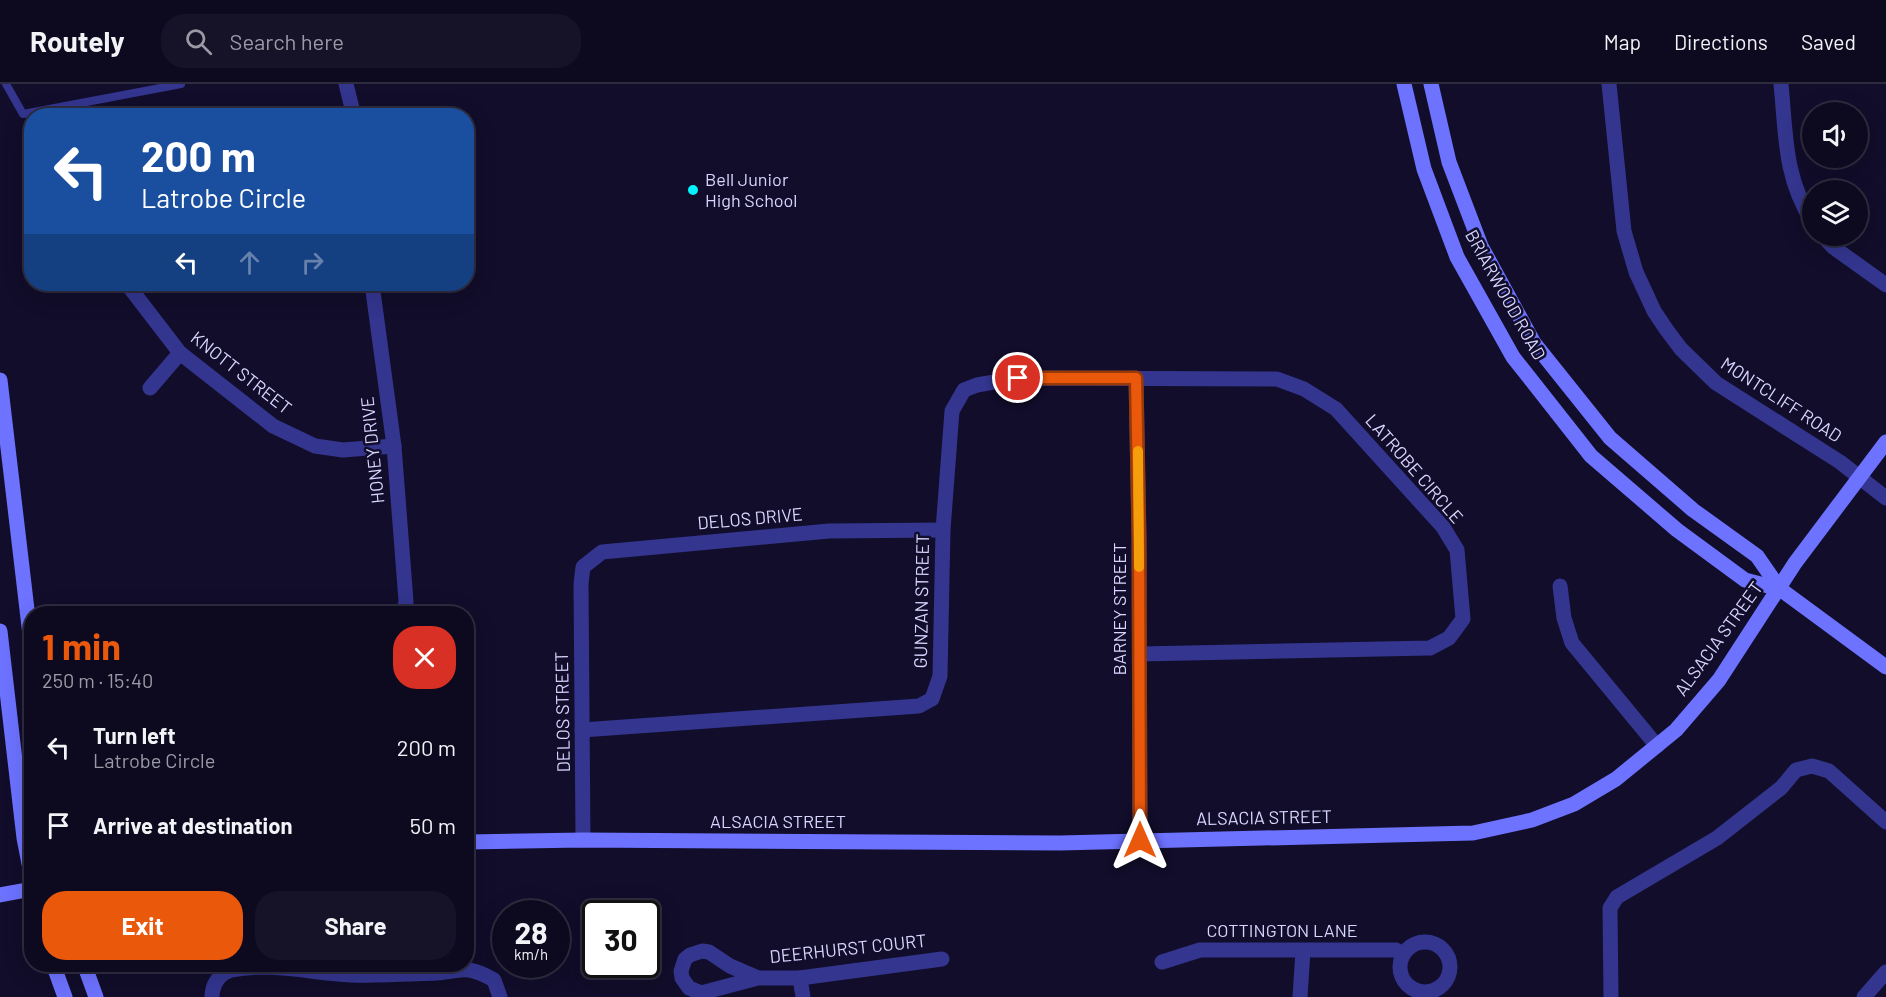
<!DOCTYPE html>
<meta charset="utf-8">
<style>
body{margin:0;font-family:Barlow,sans-serif;background:#161329;color:#f1f3f6;height:100vh;display:flex;flex-direction:column;font-size:22px;white-space:nowrap}
*{box-sizing:border-box;margin:0}
p{font-size:20px;color:#9a9aa5}
.icon{flex:none;width:33px;height:33px;fill:none;stroke:currentColor;stroke-width:2;stroke-linecap:round;stroke-linejoin:round}
.map{position:relative;flex:1;overflow:hidden}
.drawer{position:absolute;left:24px;top:522px;width:450px;height:366px;display:flex;flex-direction:column;background:#0d0a20;border-radius:24px;box-shadow:0 6px 24px #0002,0 0 0 2px #2d2b3e}
.drawer>*{flex:none}
.hud{position:absolute;left:24px;top:24px;width:450px;height:183px;border-radius:24px;box-shadow:0 6px 24px #0002,0 0 0 2px #2d2b3e;background:#1a4fa0;color:#fff;overflow:hidden}
.tools{position:absolute;left:1802px;top:18px;display:grid;gap:12px}
.tools a{display:grid;place-items:center;width:66px;height:66px;border-radius:50%;background:#0d0a20;box-shadow:0 6px 24px #0002,0 0 0 2px #2d2b3e;font-size:30px}
.speed{position:absolute;left:492px;top:816px;display:flex;gap:12px;font-size:30px;font-weight:700;text-align:center}
.speed>*{display:grid;place-content:center;width:78px;height:78px;border-radius:50%;background:#0d0a20;box-shadow:0 6px 24px #0002,0 0 0 2px #2d2b3e;line-height:1}
.speed small{font-size:15px;font-weight:400}
.speed .limit{border:3px solid #111;border-radius:9px;background:#fff;color:#111}
.pin{position:absolute;display:grid;place-items:center;width:51px;height:51px;color:#fff;margin:-26px;border:3px solid #fff;border-radius:50%;box-shadow:0 2px 6px #0007}
.me{position:absolute;width:66px;margin:-33px;rotate:0deg;stroke-linejoin:round;filter:drop-shadow(0 0 4px #0008)}
.turn{display:flex;align-items:center;gap:21px;height:126px;padding:0 18px;font-size:27px}
.turn .icon{width:78px;height:78px;stroke-width:2.5}
.turn b{display:block;font-size:42px;line-height:51px}
.lanes{display:flex;align-items:center;height:57px;padding:0 18px;background:#0003;justify-content:center;gap:30px;direction:ltr}
.lanes .off{opacity:.35}
.round{display:grid;place-items:center;flex:none;width:63px;height:63px;border-radius:24px;background:#161329}
.head{display:flex;align-items:center;justify-content:space-between;height:102px;padding:0 18px}
h1{font-size:36px;font-weight:700;line-height:45px;color:#ea580c}
.action{display:flex;gap:12px;margin-top:auto;padding:12px 18px}
.action a{flex:1;height:69px;border-radius:24px;background:#ea580c;color:#fff;font-size:24px;font-weight:700;line-height:69px;text-align:center}
.action a+a{background:#161329;color:#f1f3f6}
ul{padding:0;list-style:none}
li{display:flex;align-items:center;gap:18px;height:78px;padding:0 18px}
li div{flex:1}
li b{display:block;font-size:22px}
li em{font-style:normal}
header{display:flex;align-items:center;gap:36px;box-sizing:border-box;height:84px;padding:0 30px;background:#0d0a20;border-bottom:2px solid #2d2b3e}
header strong{font-size:28px}
nav{display:flex;gap:33px;margin-inline-start:auto;font-size:21px}
.search{width:420px;height:54px;background:#161329;display:flex;align-items:center;gap:15px;box-sizing:border-box;padding:0 21px;border-radius:24px;color:#9a9aa5;font-size:22px}
.map>svg:first-child{display:block}
.lines{fill:none;stroke-linecap:round;stroke-linejoin:round}
.lane{stroke:#33358e;stroke-width:8}
.street{stroke:#33358e;stroke-width:15}
.secondary{stroke:#6d72ff;stroke-width:15}
.route-casing{stroke:#983908;stroke-width:15}
.route{stroke:#ea580c;stroke-width:10}
.slow{stroke:#f59e0b;stroke-width:10}
.poi-dot{fill:#02f4ff;stroke:#110d2a;stroke-width:2}
.labels{text-anchor:middle;stroke-width:5;stroke-linejoin:round;paint-order:stroke}
.poi-label{font-size:18px;fill:#d8d6ff;stroke:#110d2a;text-anchor:start}
.street-label{font-size:18px;fill:#d8d6ff;stroke:#110d2a}
</style>
<header>
<strong>Routely</strong>
<div class="search"><svg class="icon" aria-label="search" viewBox="0 0 24 24"><circle cx="10" cy="10" r="6"/><path d="M15 15l6 6"/></svg>Search here</div>
<nav><a>Map</a><a>Directions</a><a>Saved</a></nav>
</header>
<div class="map">
<svg width="1886" height="913" viewBox="0 0 1886 913">
<rect width="100%" height="100%" fill="#110d2a"/>
<g class="lines">
<!-- lane -->
<path class="lane" d="M 6,0 L 23,30 L 181,0"/>
<!-- street -->
<g class="street">
<path d="M 346,0 L 354,32"/>
<path d="M 1609,0 L 1624,147 L 1636,188 L 1654,227 L 1666,245 L 1681,265 L 1716,299 L 1840,378 L 1886,414"/>
<path d="M 1781,0 C 1786,50 1784,93 1812,137"/>
<path d="M 1823,152 L 1833,163 L 1886,201"/>
<path d="M 127,200 L 180,269 L 273,342 L 315,362 L 343,366 L 394,362"/>
<path d="M 372,200 L 394,362 L 406,517 L 404,530"/>
<path d="M 1136,294 L 1139,454 L 1140,756"/>
<path d="M 150,304 L 180,269"/>
<path d="M 1560,502 L 1564,534 L 1572,559 L 1657,662"/>
<path d="M 582,646 L 919,622 L 932,615 L 940,592 L 943,446 L 952,327 L 964,306 L 977,301 L 1018,294 L 1277,295 L 1304,305 L 1336,325 L 1443,443 L 1457,466 L 1463,535 L 1449,554 L 1430,564 L 1140,570"/>
<path d="M 583,756 L 581,500 L 583,483 L 602,468 L 829,447 L 943,446"/>
<circle cx="1425" cy="883" r="25"/>
<path d="M 1162,878 L 1200,866 L 1396,866 L 1403,870"/>
<path d="M 758,894 L 730,882 L 709,868 L 702,867 L 690,871 L 685,875 L 681,887 L 682,894 L 689,904 L 701,909 L 758,894 L 800,894 L 942,875"/>
<path d="M 800,894 L 803,913"/>
<path d="M 212,913 C 212,901 219,889 232,886 C 271,878 311,889 351,891 C 379,892 409,890 437,889 C 448,888 459,885 469,886 C 478,887 487,892 494,896 L 500,913"/>
<path d="M 1300,913 L 1303,867"/>
<path d="M 1611,913 L 1610,824 L 1617,813 L 1717,754 L 1781,704 L 1796,686 L 1812,682 L 1829,687 L 1886,738"/>
<path d="M 1864,913 L 1886,888"/>
</g>
<!-- secondary -->
<g class="secondary">
<path d="M 1404,0 L 1424,85 L 1457,173 L 1513,273 L 1591,372 L 1677,446 L 1745,496 L 1780,505"/>
<path d="M 1431,0 L 1449,78 L 1481,162 L 1534,259 L 1610,354 L 1693,426 L 1757,472 L 1780,505 L 1886,583"/>
<path d="M 0,296 L 32,568"/>
<path d="M 0,547 L 24,754 L 32,795"/>
<path d="M 466,758 L 583,756 L 1060,759 L 1473,749 L 1532,736 L 1574,720 L 1616,695 L 1676,646 L 1719,596 L 1795,479 L 1886,358"/>
<path d="M 0,811 L 32,805"/>
<path d="M 53,880 L 65,913"/>
<path d="M 84,880 L 96,913"/>
</g>
</g>
<g class="lines">
<defs>
<path id="route" d="M 1018,294 L 1136,294 L 1139,454 L 1140,756"/>
</defs>
<!-- route casing -->
<use href="#route" class="route-casing"/>
<!-- route -->
<use href="#route" class="route"/>
<!-- slow -->
<path class="slow" d="M 1138,367 L 1139,483"/>
</g>
<!-- markers -->
<circle class="poi-dot" cx="693" cy="106" r="6"/>
<g class="labels">
<!-- poi labels -->
<g class="poi-label">
<text x="705" y="102">Bell Junior<tspan x="705" dy="21">High School</tspan></text>
</g>
<!-- street labels -->
<g class="street-label">
<text transform="translate(1505 211) rotate(61)" y="6">BRIARWOOD ROAD</text>
<text transform="translate(241 289) rotate(38)" y="6">KNOTT STREET</text>
<text transform="translate(1781 316) rotate(33)" y="6">MONTCLIFF ROAD</text>
<text transform="translate(373 366) rotate(-96)" y="6">HONEY DRIVE</text>
<text transform="translate(1414 385) rotate(49)" y="6">LATROBE CIRCLE</text>
<text transform="translate(750 435) rotate(-5)" y="6">DELOS DRIVE</text>
<text transform="translate(922 517) rotate(-89)" y="6">GUNZAN STREET</text>
<text transform="translate(1120 525) rotate(-90)" y="6">BARNEY STREET</text>
<text transform="translate(1719 555) rotate(-54)" y="6">ALSACIA STREET</text>
<text transform="translate(563 628) rotate(-91)" y="6">DELOS STREET</text>
<text transform="translate(1264 734) rotate(-1)" y="6">ALSACIA STREET</text>
<text x="778" y="744">ALSACIA STREET</text>
<text x="1282" y="853">COTTINGTON LANE</text>
<text transform="translate(848 865) rotate(-6)" y="6">DEERHURST COURT</text>
</g>
</g>
</svg>
<div class="tools">
<a><svg class="icon" aria-label="sound" viewBox="0 0 24 24"><path d="M4 9h4l5-4v14l-5-4H4zM17 9q2 3 0 6"/></svg></a>
<a><svg class="icon" aria-label="layers" viewBox="0 0 24 24"><path d="M12 4l9 5-9 5-9-5zM3 14l9 5 9-5"/></svg></a>
</div>
<div class="speed"><div>28<small>km/h</small></div><div class="limit">30</div></div>
<div class="pin" style="left:1018px;top:294px;background:#d93025"><svg class="icon" aria-label="arrive" viewBox="0 0 24 24"><path d="M6 21V4h12l-3 4 3 4H6"/></svg></div>
<svg class="me" style="left:1140px;top:756px" viewBox="-20 -20 40 40"><path d="M0-17L14 15 0 8-14 15z" fill="#ea580c" stroke="#fff" stroke-width="4"/></svg>
<div class="hud">
<div class="turn"><svg class="icon" aria-label="left" viewBox="0 0 24 24"><path d="M17 20v-9H6M10 6l-5 5 5 5"/></svg><div><b>200 m</b>Latrobe Circle</div></div>
<div class="lanes"><svg class="icon" aria-label="left" viewBox="0 0 24 24"><path d="M17 20v-9H6M10 6l-5 5 5 5"/></svg><svg class="icon off" aria-label="ahead" viewBox="0 0 24 24"><path d="M12 20V5M6 11l6-6 6 6"/></svg><svg class="icon off" aria-label="right" viewBox="0 0 24 24"><path d="M7 20v-9h11M14 6l5 5-5 5"/></svg></div>
</div>
<section class="drawer">
<div class="head"><div><h1>1 min</h1><p>250 m · 15:40</p></div><a class="round" style="background:#d93025;color:#fff"><svg class="icon" aria-label="close" viewBox="0 0 24 24"><path d="M6 6l12 12M18 6L6 18"/></svg></a></div>
<ul>
<li><svg class="icon" aria-label="left" viewBox="0 0 24 24"><path d="M17 20v-9H6M10 6l-5 5 5 5"/></svg><div><b>Turn left</b><p>Latrobe Circle</p></div><em>200 m</em></li>
<li><svg class="icon" aria-label="arrive" viewBox="0 0 24 24"><path d="M6 21V4h12l-3 4 3 4H6"/></svg><div><b>Arrive at destination</b></div><em>50 m</em></li>
</ul>
<div class="action"><a>Exit</a><a>Share</a></div>
</section>
</div>
